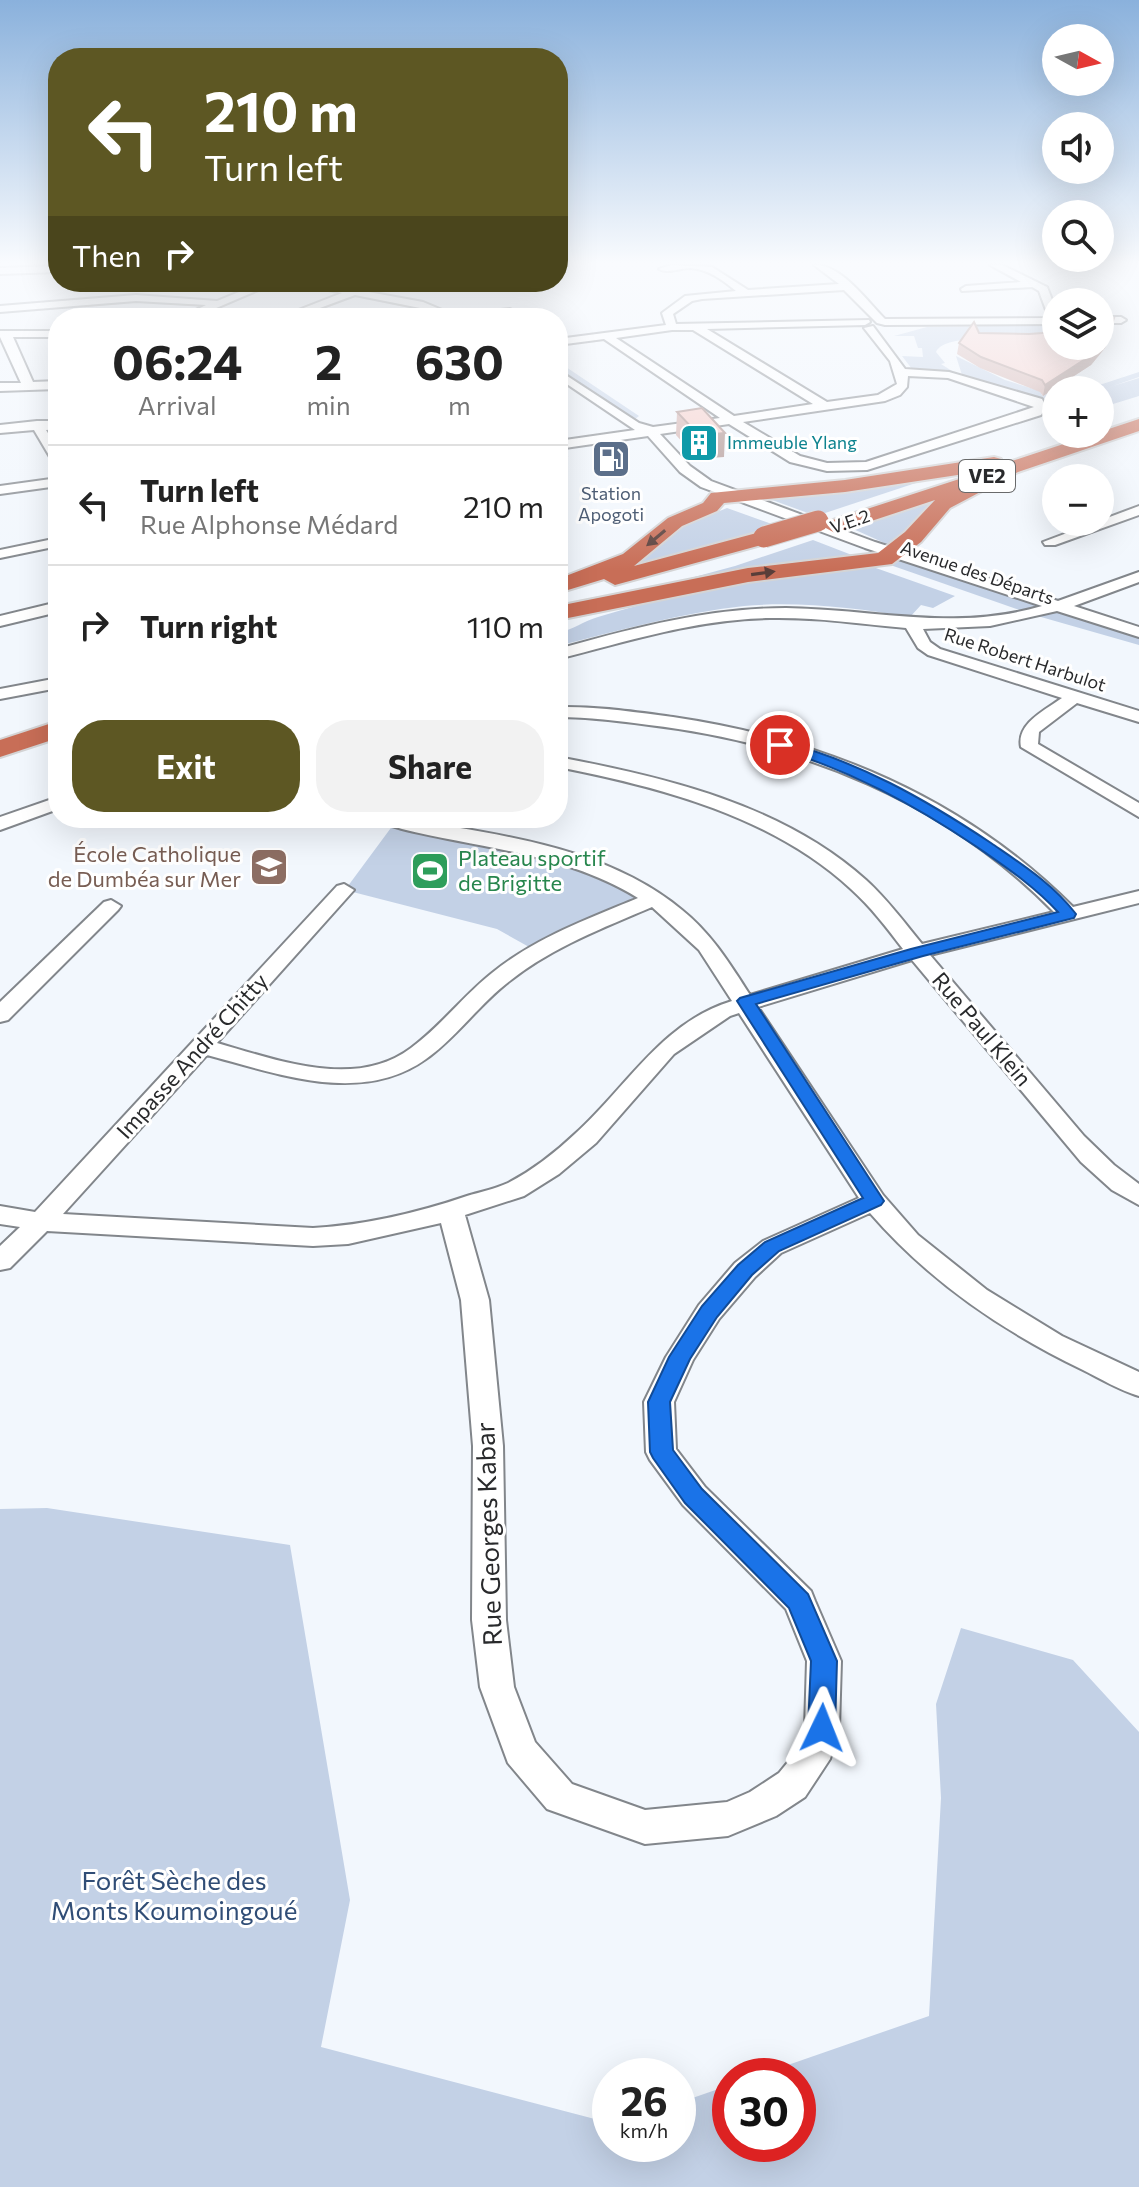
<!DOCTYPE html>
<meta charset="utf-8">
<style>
body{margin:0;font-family:Commissioner,sans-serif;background:#f2f2f2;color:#222;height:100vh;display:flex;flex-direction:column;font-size:30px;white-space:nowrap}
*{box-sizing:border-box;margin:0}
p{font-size:26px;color:#767676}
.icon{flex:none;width:44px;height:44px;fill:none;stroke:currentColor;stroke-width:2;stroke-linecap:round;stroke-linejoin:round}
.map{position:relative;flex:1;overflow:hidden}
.drawer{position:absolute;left:48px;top:308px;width:520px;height:520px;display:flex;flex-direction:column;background:#fff;border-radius:32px;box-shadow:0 8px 32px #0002}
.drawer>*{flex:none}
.guide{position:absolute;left:48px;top:48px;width:520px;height:244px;border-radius:32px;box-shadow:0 8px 32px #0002;background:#5d5723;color:#fff;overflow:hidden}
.needle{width:52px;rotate:98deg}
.controls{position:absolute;left:1042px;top:24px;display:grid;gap:16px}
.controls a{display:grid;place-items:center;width:72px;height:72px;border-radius:50%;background:#fff;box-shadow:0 8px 32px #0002;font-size:40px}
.speed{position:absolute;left:592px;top:2058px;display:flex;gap:16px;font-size:40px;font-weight:700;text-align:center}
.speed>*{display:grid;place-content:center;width:104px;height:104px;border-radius:50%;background:#fff;box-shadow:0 8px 32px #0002;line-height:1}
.speed small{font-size:20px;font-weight:400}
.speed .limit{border:12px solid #d22;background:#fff;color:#111}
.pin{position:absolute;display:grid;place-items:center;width:68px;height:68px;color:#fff;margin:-34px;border:4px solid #fff;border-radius:50%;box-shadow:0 2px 8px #0007}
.me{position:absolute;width:88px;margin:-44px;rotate:2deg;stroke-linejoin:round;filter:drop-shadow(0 0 6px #0008)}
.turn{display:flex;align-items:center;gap:28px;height:168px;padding:0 24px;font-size:36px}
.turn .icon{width:104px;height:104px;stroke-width:2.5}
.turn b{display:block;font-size:56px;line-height:68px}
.then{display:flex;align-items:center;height:76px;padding:0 24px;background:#0003;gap:16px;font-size:30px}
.eta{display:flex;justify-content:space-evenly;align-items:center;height:136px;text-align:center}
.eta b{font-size:48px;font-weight:700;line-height:56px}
.button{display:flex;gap:16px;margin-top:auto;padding:16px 24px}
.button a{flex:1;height:92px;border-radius:32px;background:#5d5723;color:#fff;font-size:32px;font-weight:700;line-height:92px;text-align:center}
.button a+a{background:#f2f2f2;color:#222}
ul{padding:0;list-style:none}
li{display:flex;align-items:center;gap:24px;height:120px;padding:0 24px;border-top:2px solid #e0e0e0}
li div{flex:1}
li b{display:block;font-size:30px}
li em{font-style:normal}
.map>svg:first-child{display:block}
.green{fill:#c3d1e6}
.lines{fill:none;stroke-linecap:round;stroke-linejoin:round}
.minor-casing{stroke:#82868b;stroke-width:4}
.highway-casing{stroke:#d4d4d5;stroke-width:4}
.minor{fill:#fff;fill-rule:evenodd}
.highway{fill:#c86e57;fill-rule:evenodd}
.highway-bridge-casing{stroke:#d4d4d5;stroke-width:23;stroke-linecap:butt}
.highway-bridge{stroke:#c86e57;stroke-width:21}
.wall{fill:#d4b0ac}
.shaded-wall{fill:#ad908c}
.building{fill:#f7cdc8;stroke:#ad908c;stroke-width:2}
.oneway{fill:#593e39}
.route{fill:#1a73e8;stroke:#114b97;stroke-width:2}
.labels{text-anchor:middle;stroke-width:6;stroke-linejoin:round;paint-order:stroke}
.far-culture-label{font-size:18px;fill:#0d838f;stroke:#fff;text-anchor:start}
.far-service-label{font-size:18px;fill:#4e5e75;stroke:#fff}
.far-street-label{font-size:18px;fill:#292a2c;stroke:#fff}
.shield{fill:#fff;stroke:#696a6b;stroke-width:2}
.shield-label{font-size:20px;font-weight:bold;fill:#292a2c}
.education-label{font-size:22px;fill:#785e54;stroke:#fff;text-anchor:end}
.leisure-label{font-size:22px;fill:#27864d;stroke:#fff;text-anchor:start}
.street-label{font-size:22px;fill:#292a2c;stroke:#fff}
.near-street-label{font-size:26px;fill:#292a2c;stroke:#fff}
.near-park-label{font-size:26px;fill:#304d76;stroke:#fff}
</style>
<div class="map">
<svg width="1139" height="2187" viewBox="0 0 1139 2187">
<rect width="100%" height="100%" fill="#f2f7fd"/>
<!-- green -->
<g class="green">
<path d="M 1056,325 L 1056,343 C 1032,342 946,330 936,352 L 945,363 L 941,364 L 952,371 L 912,369 L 902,356 L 923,357 L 922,348 L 918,348 L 914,336 L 894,336 L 927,327 Z"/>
<path d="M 956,356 L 1005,380 L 1040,391 L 1042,395 L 1066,384 L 1086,390 L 1056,390 L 1056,413 L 1046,408 L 1044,403 L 962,375 Z"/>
<path d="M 558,357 L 560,363 L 639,416 L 630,423 L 558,373 Z"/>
<path d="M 1139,372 L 1139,377 L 1113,386 L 1139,378 L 1139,396 L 1100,408 L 1100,390 L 1087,389 Z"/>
<path d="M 940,475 L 816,516 L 764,497 Z"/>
<path d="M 947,493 L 900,543 L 889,545 L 851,528 Z"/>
<path d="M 727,508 L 783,528 L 609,575 L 637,564 L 685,525 Z"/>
<path d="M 813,540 L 857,557 L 661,586 L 735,566 Z"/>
<path d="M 894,553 L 1139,632 L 1139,645 L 1034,615 L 876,560 Z"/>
<path d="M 873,567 L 955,596 L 933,608 L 921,605 L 910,617 C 856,608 798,601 744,606 C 681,613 620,630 558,646 L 558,633 C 572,630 584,621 598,617 C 687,590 780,572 873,567 Z"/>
<path d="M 396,821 L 550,852 L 653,899 L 538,952 L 497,929 L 345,890 Z"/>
<path d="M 47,1508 L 290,1545 L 350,1900 L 321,2047 L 610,2123 L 610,2144 L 678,2144 L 678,2103 L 730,2085 L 730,2144 L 798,2144 L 798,2076 L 756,2076 L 929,2016 L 941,1798 L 936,1704 L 961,1628 L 1073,1660 L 1139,1732 L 1139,2187 L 0,2187 L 0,1509 Z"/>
</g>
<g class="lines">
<defs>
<g id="minor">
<path d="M 671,265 L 712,267 L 748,290 L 839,284 L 814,265 C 840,263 867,301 885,319 L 1049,318 L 1039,291 L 1032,287 L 962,291 L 961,289 L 966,286 L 1021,282 L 990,265 L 1002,265 L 1047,287 L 1056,310 L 1056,324 L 885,325 L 877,323 L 844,290 L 702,299 L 692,301 L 673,314 L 676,324 L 869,320 L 870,322 L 865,325 L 707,329 L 827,402 L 878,395 L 897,384 L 890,361 L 864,328 L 873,326 L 905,369 L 949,372 L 1042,399 L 1046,407 L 1041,415 L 867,470 L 827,471 L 790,462 L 729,424 L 660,434 L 690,466 L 711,481 L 875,542 L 1058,601 L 1139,572 L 1139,582 L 1074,606 L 1139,627 L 1139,637 L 1057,611 L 990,626 L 923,629 L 930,642 L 940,649 L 1139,711 L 1139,722 L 1077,703 L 1039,732 L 1038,744 L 1139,803 L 1139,817 L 1021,747 C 1016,724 1045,710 1062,698 L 928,655 L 918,648 L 906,628 C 861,624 816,617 770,618 C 697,619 628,641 558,659 L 558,649 C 633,628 708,608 786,608 C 875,609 953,632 1042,606 L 865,548 L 701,487 L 680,472 L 648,436 L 558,449 L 558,441 L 635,430 L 558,378 L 558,370 L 639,423 L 653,427 L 720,418 L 604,339 L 558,345 L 558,339 L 666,325 L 662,313 L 685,296 L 736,291 C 723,280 708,269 690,268 C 680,268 668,274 659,269 ZM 672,330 L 693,330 L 813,404 L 734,416 L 616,338 ZM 908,376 L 948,378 L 1034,407 L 866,462 L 827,463 L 800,456 L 743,422 L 885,401 L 900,395 L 907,387 Z"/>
<path d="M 58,266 L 58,272 L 0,274 L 0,268 Z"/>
<path d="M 263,282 L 277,282 L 193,318 L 179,318 L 206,305 L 136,301 L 0,312 L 0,306 L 136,295 L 217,301 Z"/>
<path d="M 293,282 L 314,282 L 423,302 L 454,315 L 510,309 L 515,312 L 482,318 L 444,318 L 420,308 L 355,295 L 293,318 L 278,318 L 342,293 Z"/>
<path d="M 1100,317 L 1121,317 L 1126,320 L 1121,323 L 1100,323 Z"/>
<path d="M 0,331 L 58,331 L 58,337 L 13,337 L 33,382 L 58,381 L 58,389 L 0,391 L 0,383 L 21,383 L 0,337 Z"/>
<path d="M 37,421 L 58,421 L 58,429 L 46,430 L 58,449 L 58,463 L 53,462 L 34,430 L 0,433 L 0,425 Z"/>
<path d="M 58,478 L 58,486 L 0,494 L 0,486 Z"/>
<path d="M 1139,506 L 1139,515 L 1055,545 L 1045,545 L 1043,542 Z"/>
<path d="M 58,538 L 58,546 L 0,558 L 0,550 Z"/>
<path d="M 58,602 L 58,612 L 0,626 L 0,616 Z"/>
<path d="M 58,678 L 58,688 L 0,699 L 0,689 Z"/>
<path d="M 558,707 C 596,706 635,712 673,717 C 824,739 964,798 1073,907 L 1139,891 L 1139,903 L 930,955 L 1084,1136 L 1114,1165 L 1139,1184 L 1139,1205 L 1112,1190 L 1081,1162 L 912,960 L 758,1007 L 883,1195 L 918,1235 L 987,1290 L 1062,1336 L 1139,1372 L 1139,1396 C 1119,1390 1101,1379 1083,1370 C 1002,1331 929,1281 870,1213 L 781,1253 L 755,1277 L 719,1319 L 693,1360 L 674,1402 L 676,1449 L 705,1487 L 811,1591 L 815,1601 L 841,1661 L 839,1728 L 830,1759 L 805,1797 L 776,1816 L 728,1836 L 645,1844 L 547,1809 L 508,1763 L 480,1687 L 472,1620 L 473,1446 L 461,1300 L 441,1223 L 348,1244 L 313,1246 L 47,1231 L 10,1268 L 0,1270 L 0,1246 L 20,1227 L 0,1224 L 0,1206 L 35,1212 L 337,886 L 344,884 L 354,890 L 217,1043 C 278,1060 355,1090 411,1048 C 441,1026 463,996 492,973 C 535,938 588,919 638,898 C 565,853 483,849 402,829 L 389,825 L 388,818 C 411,818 431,824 454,827 C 533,840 618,857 682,910 C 711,933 730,964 750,995 L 903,949 C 887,928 871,907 851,889 C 772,816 660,787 558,767 L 558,757 C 665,777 783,805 866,880 C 887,899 904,922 922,944 L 1054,912 C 945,801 801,743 649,725 C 619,721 588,717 558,717 ZM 652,907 L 699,950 L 732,1001 C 662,1022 627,1087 576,1133 C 556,1152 533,1170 508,1183 C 495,1189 480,1192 467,1196 C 417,1213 366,1225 313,1228 L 63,1214 L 207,1055 C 275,1073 361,1106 426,1059 C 457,1037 480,1003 511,980 C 553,947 603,928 652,907 ZM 739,1013 L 859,1198 L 763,1241 L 735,1263 L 699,1305 L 666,1357 L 644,1402 L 646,1452 L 650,1460 L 683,1505 L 786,1609 L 807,1661 L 805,1728 L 797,1751 L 779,1773 L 750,1792 L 727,1802 L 645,1810 L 572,1784 L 535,1742 L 514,1687 L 506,1620 L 503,1446 L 489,1300 L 465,1215 L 524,1196 L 559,1174 L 596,1143 L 674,1054 L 730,1016 Z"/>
<path d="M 58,797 L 58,809 L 0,830 L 0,817 Z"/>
<path d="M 111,900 L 121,906 L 118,910 L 8,1020 L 0,1022 L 0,1002 L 104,902 Z"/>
</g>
<g id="highway">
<path d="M 1139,419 L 1139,431 L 1018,472 L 950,508 L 921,542 L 892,564 L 748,582 L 558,620 L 558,606 L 748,568 L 878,553 L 905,532 L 935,500 L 835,533 L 824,527 L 827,522 L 984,471 L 845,492 L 724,503 L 717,511 L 682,526 L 634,566 L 764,531 L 775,537 L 772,542 L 615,585 L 604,579 L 558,593 L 558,579 L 623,554 L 668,518 L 703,503 L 711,493 L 845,480 L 994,457 L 1001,459 L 1003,464 Z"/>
<path d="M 58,721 L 58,738 L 0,757 L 0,740 Z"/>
</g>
</defs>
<!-- minor casing -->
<use href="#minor" class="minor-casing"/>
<!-- highway casing -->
<use href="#highway" class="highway-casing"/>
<!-- minor -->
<use href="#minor" class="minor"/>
<!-- highway -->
<use href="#highway" class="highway"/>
<defs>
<path id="highway-bridge" d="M 764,537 L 818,521"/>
</defs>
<!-- highway-bridge casing -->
<use href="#highway-bridge" class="highway-bridge-casing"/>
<!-- highway-bridge -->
<use href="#highway-bridge" class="highway-bridge"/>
</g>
<!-- wall -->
<g class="wall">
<path d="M 1114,318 L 1112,329 L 1105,348 L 1091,365 L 1043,396 L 1040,392 L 980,368 L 957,354 L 959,343 L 979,333 L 1029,334 L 1056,346 Z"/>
<path d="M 702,408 L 724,457 L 703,458 L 698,453 L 693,454 L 676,435 L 677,412 Z"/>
</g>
<!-- shaded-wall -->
<g class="shaded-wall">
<path d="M 1114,318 L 1112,329 L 1105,348 L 1091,365 L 1043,396 L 1045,385 Z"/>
<path d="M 694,430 L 699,430 L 698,453 L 693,454 Z"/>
<path d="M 725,433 L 724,457 L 703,458 L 704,435 Z"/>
<path d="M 566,456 L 566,468 L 558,469 L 558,457 Z"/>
</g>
<!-- building -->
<g class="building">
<path d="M 1114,318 L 1107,337 L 1100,345 L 1100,319 Z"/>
<path d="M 974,322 L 979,333 L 1029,334 L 1056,332 L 1056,346 L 1099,346 L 1093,354 L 1045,385 L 1042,380 L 981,357 L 959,343 Z"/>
<path d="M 702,408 L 725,433 L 704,435 L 699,430 L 694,430 L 677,412 Z"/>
<path d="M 558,449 L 566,456 L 558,457 Z"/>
</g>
<!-- one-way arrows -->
<defs><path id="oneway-solid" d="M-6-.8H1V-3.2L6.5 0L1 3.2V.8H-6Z" transform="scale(2)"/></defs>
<g class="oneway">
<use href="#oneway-solid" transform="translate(656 538) rotate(140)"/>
<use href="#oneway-solid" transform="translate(763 573) rotate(-8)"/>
</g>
<!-- sky -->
<linearGradient id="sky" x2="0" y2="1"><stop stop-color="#8ab1dc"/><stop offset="0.46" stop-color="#f9fbfe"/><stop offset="1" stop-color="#f9fbfe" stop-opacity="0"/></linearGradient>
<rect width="1139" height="571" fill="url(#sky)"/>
<!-- route -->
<path class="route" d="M 780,741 C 858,761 925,799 991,843 C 1023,865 1053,884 1076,914 L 1074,918 L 923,956 L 756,1004 L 884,1201 L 881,1205 L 779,1251 L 752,1275 L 717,1317 L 690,1359 L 670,1402 L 673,1450 L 702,1489 L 808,1594 L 837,1661 L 835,1728 L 831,1737 L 822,1740 L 812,1737 L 808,1728 L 811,1661 L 789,1608 L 685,1503 L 653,1458 L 650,1452 L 648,1402 L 669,1357 L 702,1306 L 738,1265 L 765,1242 L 863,1198 L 737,1001 L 740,998 L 911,949 L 1058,912 C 1034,886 1007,868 977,847 C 913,804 850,770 776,748 L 774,745 Z"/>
<!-- icons -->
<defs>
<symbol id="building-square" viewBox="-11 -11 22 22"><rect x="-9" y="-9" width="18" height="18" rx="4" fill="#0f9aa8" stroke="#fff"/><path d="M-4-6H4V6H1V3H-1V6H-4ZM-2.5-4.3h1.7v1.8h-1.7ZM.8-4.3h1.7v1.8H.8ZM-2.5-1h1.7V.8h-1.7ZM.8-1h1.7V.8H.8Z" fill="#fff"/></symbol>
<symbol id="fuel-square" viewBox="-11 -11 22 22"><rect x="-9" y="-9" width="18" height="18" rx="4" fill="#5c6f8a" stroke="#fff"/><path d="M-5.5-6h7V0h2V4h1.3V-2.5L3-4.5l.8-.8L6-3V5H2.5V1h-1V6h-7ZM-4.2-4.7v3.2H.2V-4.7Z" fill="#fff"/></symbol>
<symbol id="school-square" viewBox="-11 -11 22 22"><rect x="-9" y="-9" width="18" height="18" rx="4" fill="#8d6e63" stroke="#fff"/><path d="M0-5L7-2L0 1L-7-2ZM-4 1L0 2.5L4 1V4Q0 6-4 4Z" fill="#fff"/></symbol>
<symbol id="stadium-square" viewBox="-11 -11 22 22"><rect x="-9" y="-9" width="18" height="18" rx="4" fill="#2e9e5b" stroke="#fff"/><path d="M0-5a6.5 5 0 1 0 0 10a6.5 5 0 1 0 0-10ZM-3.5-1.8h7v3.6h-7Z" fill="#fff"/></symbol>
</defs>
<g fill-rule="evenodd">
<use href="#building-square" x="677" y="421" width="44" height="44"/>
<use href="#fuel-square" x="589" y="437" width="44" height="44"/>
<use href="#school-square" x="247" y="845" width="44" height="44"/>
<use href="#stadium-square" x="408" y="849" width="44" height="44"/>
</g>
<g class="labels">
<!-- far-culture labels -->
<g class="far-culture-label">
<text x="727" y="449">Immeuble Ylang</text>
</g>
<!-- far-service labels -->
<g class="far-service-label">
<text x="611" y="500">Station<tspan x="611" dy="21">Apogoti</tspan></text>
</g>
<!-- far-street labels -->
<g class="far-street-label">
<text transform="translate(850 522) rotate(-19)" y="6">V.E.2</text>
<text transform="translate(977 573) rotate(19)" y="6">Avenue des Départs</text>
<text transform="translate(1025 660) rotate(18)" y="6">Rue Robert Harbulot</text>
</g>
<!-- shield labels -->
<rect class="shield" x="959" y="460" width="56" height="32" rx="6"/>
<g class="shield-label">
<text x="987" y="483">VE2</text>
</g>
<!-- education labels -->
<g class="education-label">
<text x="241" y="862">École Catholique<tspan x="241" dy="25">de Dumbéa sur Mer</tspan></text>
</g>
<!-- leisure labels -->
<g class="leisure-label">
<text x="458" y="866">Plateau sportif<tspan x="458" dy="25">de Brigitte</tspan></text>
</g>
<!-- street labels -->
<g class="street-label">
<text transform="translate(982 1029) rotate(50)" y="8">Rue Paul Klein</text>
<text transform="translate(192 1056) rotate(-48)" y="8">Impasse André Chitty</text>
</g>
<!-- near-street labels -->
<g class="near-street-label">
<text transform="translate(489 1534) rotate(-92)" y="9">Rue Georges Kabar</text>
</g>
<!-- near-park labels -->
<g class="near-park-label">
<text x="174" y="1890">Forêt Sèche des<tspan x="174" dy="30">Monts Koumoingoué</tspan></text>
</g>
</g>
</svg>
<div class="controls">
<a><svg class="needle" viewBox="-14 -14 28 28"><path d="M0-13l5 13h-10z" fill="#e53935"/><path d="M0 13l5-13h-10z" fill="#767676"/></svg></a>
<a><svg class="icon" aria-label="sound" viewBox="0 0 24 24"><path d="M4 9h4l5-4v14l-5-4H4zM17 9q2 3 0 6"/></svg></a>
<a><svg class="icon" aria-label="search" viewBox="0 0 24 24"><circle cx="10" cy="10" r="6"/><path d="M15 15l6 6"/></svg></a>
<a><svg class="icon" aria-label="layers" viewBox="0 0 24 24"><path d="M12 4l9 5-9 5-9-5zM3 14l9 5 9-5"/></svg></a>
<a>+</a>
<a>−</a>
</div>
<div class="speed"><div>26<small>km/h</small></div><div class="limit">30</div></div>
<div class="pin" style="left:780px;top:745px;background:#d93025"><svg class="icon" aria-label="arrive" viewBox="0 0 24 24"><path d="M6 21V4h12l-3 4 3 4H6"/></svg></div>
<svg class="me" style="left:822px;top:1728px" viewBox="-20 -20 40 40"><path d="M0-17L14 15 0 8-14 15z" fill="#1a73e8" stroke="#fff" stroke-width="4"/></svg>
<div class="guide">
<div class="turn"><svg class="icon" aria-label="left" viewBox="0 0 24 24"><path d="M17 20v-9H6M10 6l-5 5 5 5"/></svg><div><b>210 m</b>Turn left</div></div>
<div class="then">Then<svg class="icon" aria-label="right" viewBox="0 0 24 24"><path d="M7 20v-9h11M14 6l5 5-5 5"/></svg></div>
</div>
<section class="drawer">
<div class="eta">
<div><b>06:24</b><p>Arrival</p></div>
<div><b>2</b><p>min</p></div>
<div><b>630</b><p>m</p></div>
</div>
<ul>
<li><svg class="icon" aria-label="left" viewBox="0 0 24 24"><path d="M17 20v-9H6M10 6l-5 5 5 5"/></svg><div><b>Turn left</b><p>Rue Alphonse Médard</p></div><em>210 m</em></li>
<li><svg class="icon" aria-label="right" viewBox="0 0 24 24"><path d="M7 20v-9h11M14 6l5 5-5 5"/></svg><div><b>Turn right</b></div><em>110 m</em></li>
</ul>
<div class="button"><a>Exit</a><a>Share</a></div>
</section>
</div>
